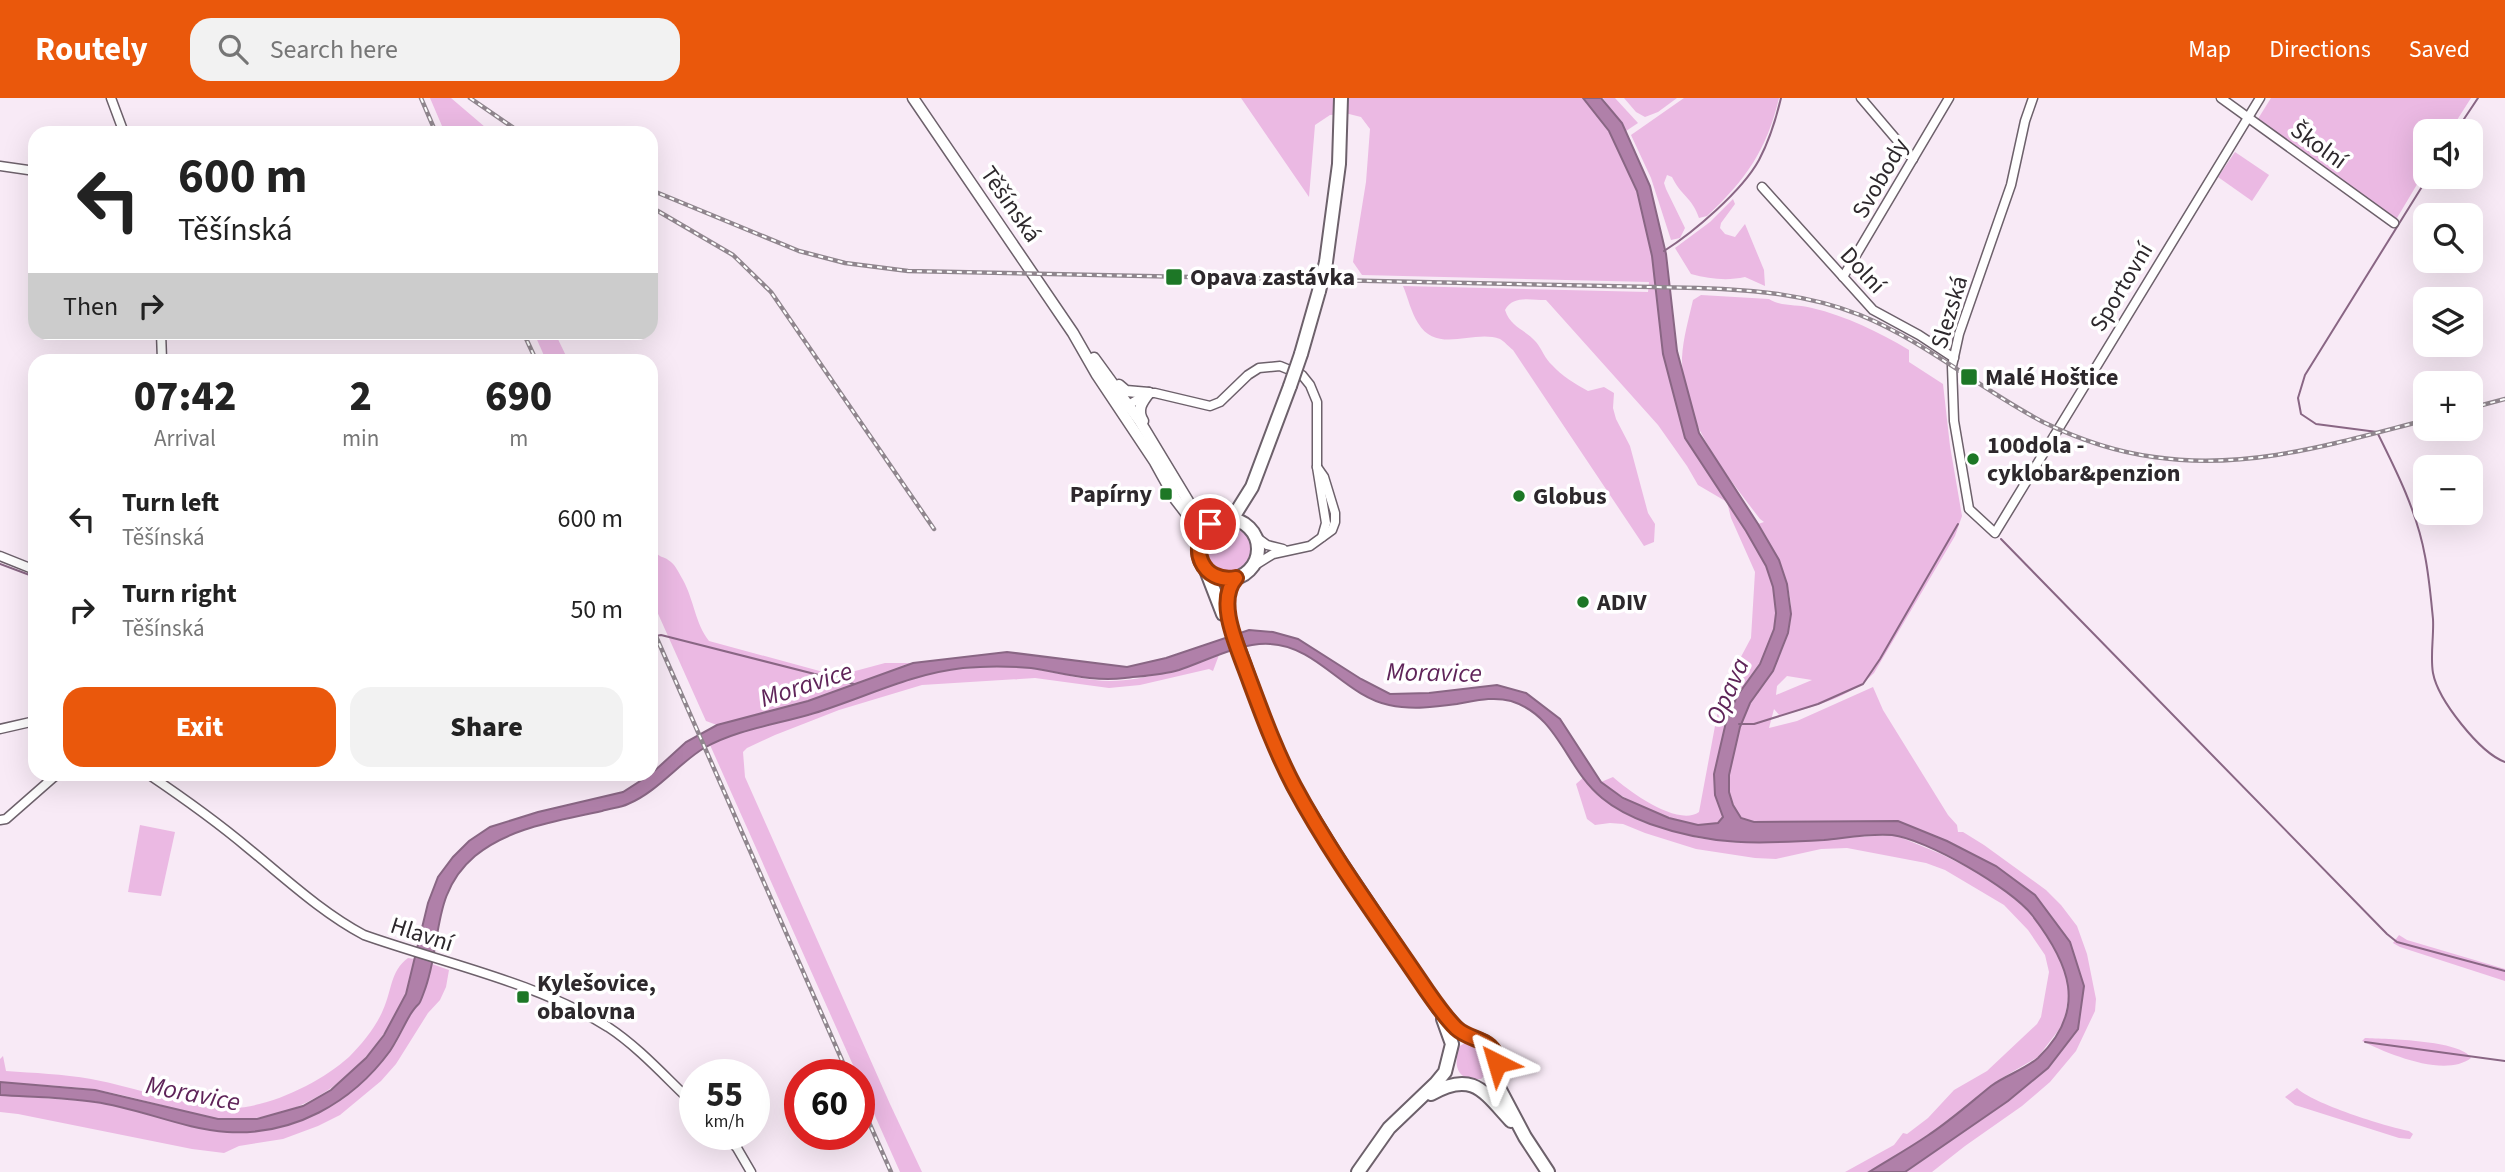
<!DOCTYPE html>
<meta charset="utf-8">
<style>
body{margin:0;font-family:"Source Sans 3",sans-serif;background:#f2f2f2;color:#222;height:100vh;display:flex;flex-direction:column;font-size:26px;white-space:nowrap}
*{box-sizing:border-box;margin:0}
p{font-size:23px;color:#767676}
.icon{flex:none;width:38px;height:38px;fill:none;stroke:currentColor;stroke-width:2;stroke-linecap:round;stroke-linejoin:round}
.map{position:relative;flex:1;overflow:hidden}
.side{position:absolute;left:28px;top:256px;width:630px;height:427px;display:flex;flex-direction:column;background:#fff;border-radius:21px;box-shadow:0 7px 28px #0002}
.side>*{flex:none}
.banner{position:absolute;left:28px;top:28px;width:630px;height:214px;border-radius:21px;box-shadow:0 7px 28px #0002;background:#fff;color:#222;overflow:hidden}
.buttons{position:absolute;left:2413px;top:21px;display:grid;gap:14px}
.buttons a{display:grid;place-items:center;width:70px;height:70px;border-radius:14px;background:#fff;box-shadow:0 7px 28px #0002;font-size:35px}
.speed{position:absolute;left:679px;top:961px;display:flex;gap:14px;font-size:35px;font-weight:700;text-align:center}
.speed>*{display:grid;place-content:center;width:91px;height:91px;border-radius:50%;background:#fff;box-shadow:0 7px 28px #0002;line-height:1}
.speed small{font-size:18px;font-weight:400}
.speed .limit{border:10px solid #d22;background:#fff;color:#111}
.pin{position:absolute;display:grid;place-items:center;width:60px;height:60px;color:#fff;margin:-30px;border:4px solid #fff;border-radius:50%;box-shadow:0 2px 7px #0007}
.me{position:absolute;width:77px;margin:-38px;rotate:320deg;stroke-linejoin:round;filter:drop-shadow(0 0 5px #0008)}
.turn{display:flex;align-items:center;gap:24px;height:147px;padding:0 35px;font-size:32px}
.turn .icon{width:91px;height:91px;stroke-width:2.5}
.turn b{display:block;font-size:49px;line-height:60px}
.then{display:flex;align-items:center;height:66px;padding:0 35px;background:#0003;gap:14px;font-size:26px}
.eta{display:flex;justify-content:space-evenly;align-items:center;height:119px;text-align:center}
.eta b{font-size:42px;font-weight:800;line-height:49px}
.primary-button{display:flex;gap:14px;margin-top:auto;padding:14px 35px}
.primary-button a{flex:1;height:80px;border-radius:21px;background:#ea580c;color:#fff;font-size:28px;font-weight:800;line-height:80px;text-align:center}
.primary-button a+a{background:#f2f2f2;color:#222}
ul{padding:0;list-style:none}
li{display:flex;align-items:center;gap:21px;height:91px;padding:0 35px}
li div{flex:1}
li b{display:block;font-size:26px}
li em{font-style:normal}
header{display:flex;align-items:center;gap:42px;box-sizing:border-box;height:98px;padding:0 35px;background:#ea580c;color:#fff}
header strong{font-size:33px}
nav{display:flex;gap:38px;margin-inline-start:auto;font-size:24px}
.search{width:490px;height:63px;background:#f2f2f2;display:flex;align-items:center;gap:18px;box-sizing:border-box;padding:0 24px;border-radius:21px;color:#767676;font-size:26px}
.map>svg:first-child{display:block}
.green{fill:#ebb9e3;fill-rule:evenodd}
.water{fill:#b080a9;stroke:#896684;stroke-width:2}
.lines{fill:none;stroke-linecap:round;stroke-linejoin:round}
.stream{stroke:#896684;stroke-width:2}
.minor-casing{stroke:#6d616b;stroke-width:11}
.tertiary-casing{stroke:#6d616b;stroke-width:13}
.primary-casing{stroke:#6d616b;stroke-width:16}
.minor{stroke:#fff;stroke-width:8}
.tertiary{stroke:#fff;stroke-width:10}
.primary{stroke:#fff;stroke-width:12}
.rail-casing{stroke:#90868e;stroke-width:4.5}
.rail{stroke:#fff;stroke-width:2;stroke-dasharray:5;stroke-linecap:butt}
.primary-bridge-casing{stroke:#6d616b;stroke-width:16;stroke-linecap:butt}
.primary-bridge{stroke:#fff;stroke-width:12}
.route-casing{stroke:#983908;stroke-width:18}
.route{stroke:#ea580c;stroke-width:12}
.poi-dot{fill:#1d7726;stroke:#fff;stroke-width:2.5}
.labels{text-anchor:middle;stroke-width:7;stroke-linejoin:round;paint-order:stroke}
.street-label{font-size:24px;fill:#2d282c;stroke:#fff}
.poi-label{font-size:24px;font-weight:bold;fill:#2d282c;stroke:#fff;text-anchor:start}
.water-label{font-size:26px;font-style:italic;fill:#5f2459;stroke:#fff}
</style>
<header>
<strong>Routely</strong>
<div class="search"><svg class="icon" aria-label="search" viewBox="0 0 24 24"><circle cx="10" cy="10" r="6"/><path d="M15 15l6 6"/></svg>Search here</div>
<nav><a>Map</a><a>Directions</a><a>Saved</a></nav>
</header>
<div class="map">
<svg width="2505" height="1074" viewBox="0 0 2505 1074">
<rect width="100%" height="100%" fill="#f8eaf6"/>
<!-- green -->
<g class="green">
<path d="M 430,0 L 451,0 L 492,35 L 474,33 L 473,35 L 445,35 Z"/>
<path d="M 1241,0 L 1583,0 L 1609,33 L 1637,93 L 1652,158 L 1663,256 L 1685,340 L 1746,433 L 1766,468 L 1773,489 L 1776,515 L 1774,531 L 1760,566 L 1737,598 L 1715,697 L 1723,719 L 1718,725 C 1687,738 1625,702 1601,684 L 1613,679 C 1630,694 1678,729 1699,714 L 1718,612 L 1735,570 L 1751,540 L 1755,474 L 1731,420 L 1727,404 L 1698,387 L 1687,368 L 1658,327 L 1546,202 C 1530,202 1513,197 1505,212 C 1511,230 1525,231 1536,244 C 1542,251 1545,261 1552,267 C 1562,278 1575,286 1588,293 L 1604,289 L 1614,295 L 1613,310 L 1616,321 L 1630,348 L 1648,415 L 1655,426 L 1654,444 L 1644,448 L 1513,252 C 1509,249 1504,243 1500,241 C 1473,231 1437,257 1418,225 C 1411,214 1408,200 1403,188 L 1648,194 L 1649,184 L 1362,177 L 1353,164 L 1366,84 L 1370,31 L 1361,19 L 1349,16 L 1330,17 L 1315,27 L 1309,99 Z"/>
<path d="M 1603,0 L 1615,0 L 1638,25 L 1626,33 Z"/>
<path d="M 1624,0 L 1677,0 L 1658,14 L 1645,19 L 1636,14 Z"/>
<path d="M 1684,0 L 1779,0 C 1767,51 1746,82 1707,118 L 1699,120 C 1692,99 1681,98 1672,79 L 1667,77 L 1664,85 L 1666,91 L 1685,130 L 1680,140 L 1671,142 L 1651,80 L 1631,37 Z"/>
<path d="M 2271,0 L 2471,0 L 2450,33 L 2426,33 L 2425,73 L 2394,125 L 2256,24 Z"/>
<path d="M 2235,54 L 2269,77 L 2252,103 L 2218,79 Z"/>
<path d="M 1733,101 L 1735,106 L 1721,125 L 1720,130 L 1725,136 L 1735,139 L 1745,126 L 1764,172 L 1765,188 L 1745,179 C 1727,183 1710,181 1691,176 L 1675,150 L 1710,124 Z"/>
<path d="M 1701,197 L 1769,201 C 1781,209 1797,206 1812,210 C 1846,218 1879,234 1909,252 L 1909,264 L 1943,286 L 1950,348 L 1962,418 L 1955,438 L 1874,575 C 1850,600 1812,609 1780,618 L 1774,611 L 1769,630 L 1797,623 L 1873,589 L 1883,612 L 1948,717 L 1957,727 L 1958,734 L 1963,734 L 1984,747 L 2046,792 L 2061,807 L 2077,828 L 2087,856 L 2096,901 L 2095,913 L 2076,953 L 2050,984 L 2022,1008 L 1965,1048 L 1932,1074 L 1905,1074 L 2008,1003 L 2048,970 L 2078,931 L 2070,844 L 2035,797 L 1996,768 L 1947,743 L 1898,723 L 1754,724 L 1741,720 C 1736,713 1731,705 1729,696 C 1724,673 1739,623 1751,603 C 1768,577 1790,549 1791,516 C 1792,482 1774,454 1758,426 L 1764,424 L 1760,421 C 1724,374 1681,322 1682,260 C 1683,240 1689,220 1693,202 ZM 1787,578 L 1812,582 L 1776,597 L 1777,588 Z"/>
<path d="M 534,235 L 555,235 L 568,262 L 546,262 Z"/>
<circle cx="1228" cy="450" r="23"/>
<path d="M 651,447 C 660,463 662,456 671,464 C 676,468 680,477 683,482 C 694,502 695,525 709,543 L 827,575 L 844,576 L 885,565 L 913,565 L 808,603 L 717,627 L 706,623 L 651,500 Z"/>
<path d="M 1219,557 L 1213,573 L 1209,571 L 1140,587 L 1109,590 L 1035,580 L 922,587 L 839,612 L 775,637 L 747,650 L 743,654 L 745,679 L 890,1006 L 922,1074 L 900,1074 L 859,982 L 859,976 L 857,976 L 710,647 C 741,631 778,626 812,616 C 849,605 884,585 922,577 C 949,571 978,569 1006,569 C 1036,568 1065,579 1095,582 C 1134,587 1183,570 1219,557 Z"/>
<path d="M 1584,679 L 1591,689 L 1643,724 L 1698,740 L 1739,745 L 1895,737 L 1941,756 L 1989,780 L 2025,807 L 2057,851 L 2070,889 L 2064,925 L 2038,959 L 2002,980 L 1930,1037 L 1869,1074 L 1845,1074 L 1894,1047 L 1903,1035 L 1907,1036 L 1928,1020 L 1954,992 L 1987,973 L 2037,926 L 2041,919 L 2049,874 L 2045,857 L 2028,832 L 2004,807 L 1945,772 L 1926,765 L 1847,750 L 1821,751 L 1776,761 L 1755,760 L 1696,751 L 1645,735 L 1623,726 L 1610,725 L 1595,727 L 1587,721 L 1576,686 Z"/>
<path d="M 140,727 L 175,734 L 161,798 L 128,794 Z"/>
<path d="M 2399,837 L 2407,842 L 2505,871 L 2505,883 L 2400,849 L 2393,845 Z"/>
<path d="M 408,860 L 415,861 C 412,873 410,886 405,897 C 373,971 304,1028 220,1021 C 209,1021 199,1017 189,1014 C 158,1007 127,997 96,992 C 64,987 31,987 0,984 L 0,961 L 3,958 L 6,973 C 34,975 63,976 91,981 C 136,989 188,1010 233,1010 C 271,1009 321,984 349,959 C 362,946 376,929 383,912 C 392,893 390,873 408,860 Z"/>
<path d="M 432,866 L 449,872 L 446,889 L 440,902 L 428,915 L 396,966 L 381,983 L 340,1017 L 318,1028 L 283,1041 L 239,1048 L 224,1055 L 192,1051 L 18,1016 L 0,1014 L 0,997 L 98,1004 L 221,1034 L 293,1026 L 396,945 L 411,915 L 420,905 L 427,886 Z"/>
<path d="M 2365,940 C 2386,941 2461,942 2471,960 C 2445,980 2388,956 2362,943 Z"/>
<path d="M 1465,945 L 1480,946 L 1491,955 L 1492,970 L 1481,981 L 1467,981 C 1453,972 1457,963 1458,949 Z"/>
<path d="M 2297,990 C 2311,1005 2387,1029 2409,1033 L 2413,1036 L 2410,1041 L 2399,1040 L 2295,1007 L 2285,999 Z"/>
</g>
<!-- water -->
<path class="water" d="M 1583,0 L 1601,0 L 1622,25 L 1650,88 L 1666,156 L 1677,253 L 1699,335 L 1758,426 L 1779,462 L 1787,486 L 1791,516 L 1788,535 L 1773,573 L 1750,605 L 1740,629 L 1729,677 L 1729,694 L 1733,707 L 1741,720 L 1754,724 L 1898,723 L 1947,743 L 1996,768 L 2035,797 L 2070,844 L 2084,888 L 2078,931 L 2048,970 L 2008,1003 L 1905,1074 L 1869,1074 C 1888,1062 1908,1051 1927,1038 C 1950,1023 1970,1005 1991,988 C 2006,977 2024,972 2038,960 C 2089,911 2069,865 2032,817 C 2011,790 1926,741 1892,737 C 1870,735 1845,740 1824,742 C 1759,746 1712,748 1650,726 C 1634,720 1615,711 1602,700 C 1566,671 1559,618 1511,603 C 1492,598 1475,603 1457,606 C 1435,609 1412,612 1389,607 C 1345,598 1317,548 1270,546 C 1241,544 1206,563 1179,572 C 1162,577 1143,578 1125,580 C 1091,584 1064,575 1031,570 C 1009,568 985,568 963,570 C 908,576 860,602 808,617 C 773,627 736,632 704,650 C 678,666 657,694 628,706 C 620,710 611,710 602,713 C 559,723 510,729 475,758 C 430,796 443,845 424,894 C 417,913 421,900 410,917 C 403,929 398,941 390,953 C 352,1005 293,1038 227,1034 C 183,1031 139,1010 95,1004 C 64,999 31,999 0,997 L 0,984 L 95,992 L 218,1021 L 257,1021 L 303,1008 L 331,992 L 366,960 L 384,937 L 406,896 L 428,805 L 438,779 L 453,759 L 469,743 L 490,729 L 538,714 L 623,694 L 651,676 L 686,644 L 717,627 L 808,603 L 913,565 L 1007,554 L 1127,569 L 1166,560 L 1249,532 L 1273,534 L 1298,541 L 1361,581 L 1390,596 L 1429,595 L 1497,587 L 1526,595 L 1560,621 L 1601,684 L 1623,700 L 1669,720 L 1698,727 L 1718,725 L 1723,719 L 1715,697 L 1714,676 L 1726,624 L 1737,598 L 1760,566 L 1774,531 L 1776,515 L 1773,489 L 1766,468 L 1746,433 L 1685,340 L 1663,256 L 1652,158 L 1637,93 L 1609,33 Z"/>
<g class="lines">
<!-- stream -->
<g class="stream">
<path d="M 2456,33 L 2478,0"/>
<path d="M 2428,79 L 2305,277 L 2298,300 L 2301,316 L 2316,326 L 2377,334 C 2397,374 2417,414 2425,458 C 2429,478 2431,501 2433,521 C 2434,539 2430,558 2433,575 C 2438,602 2480,655 2505,664"/>
<path d="M 1664,153 C 1694,134 1742,93 1759,62 C 1769,43 1776,21 1781,0"/>
<path d="M 2001,441 L 2387,836 L 2397,844 L 2505,873"/>
<path d="M 0,466 L 35,479"/>
<path d="M 651,539 L 661,537 L 854,586"/>
<path d="M 1739,626 L 1754,626 L 1818,606 L 1863,586 L 1880,561 L 1958,426"/>
<path d="M 2365,944 L 2505,963"/>
</g>
<defs>
<g id="minor">
<path d="M 111,0 L 124,35"/>
<path d="M 1861,0 L 1913,61"/>
<path d="M 2033,0 L 2025,23 L 2011,87 L 1959,236 L 1952,268 L 1954,323 L 1969,411 L 1995,435 L 2260,0"/>
<path d="M 2221,0 L 2394,125"/>
<path d="M 0,68 L 35,73"/>
<path d="M 1762,89 L 1873,212 L 1919,237 L 1954,260"/>
<path d="M 1843,179 L 1949,0"/>
<path d="M 161,234 L 162,262"/>
<path d="M 1123,310 L 1149,295 L 1155,295 L 1210,308 L 1220,304 L 1248,277 L 1259,270 L 1280,268 L 1302,277 L 1310,287 L 1317,304 L 1317,369 L 1326,425 L 1322,439"/>
<path d="M 1256,439 L 1267,447 L 1283,451"/>
<path d="M 0,458 L 35,472"/>
<path d="M 1252,469 L 1273,456 L 1310,448 L 1332,432 L 1335,424 L 1335,415 L 1324,379 L 1317,369"/>
<path d="M 0,631 L 35,623"/>
<path d="M 148,676 C 182,699 216,723 248,750 C 285,780 321,814 364,837 C 443,865 536,884 608,929 C 640,950 667,981 695,1007"/>
<path d="M 0,722 L 6,721 L 55,678 L 65,676"/>
<path d="M 724,1036 L 737,1050 L 751,1074"/>
</g>
<g id="tertiary">
<path d="M 913,0 L 1073,235 L 1097,277 L 1155,364 L 1176,402 L 1196,428 L 1200,440"/>
<path d="M 1094,260 L 1139,322 L 1191,408 L 1200,416 L 1221,421"/>
<path d="M 1119,287 L 1126,293 L 1149,295"/>
<path d="M 1143,323 C 1136,312 1142,304 1149,295"/>
</g>
<g id="primary">
<path d="M 1326,164 L 1339,66 L 1341,0"/>
<path d="M 1301,256 L 1319,193"/>
<circle cx="1228" cy="451" r="30"/>
<path d="M 1232,421 L 1252,389 L 1290,288"/>
<path d="M 1206,472 L 1223,516"/>
<path d="M 1236,480 L 1226,495 L 1226,507 L 1232,532 L 1268,632 L 1294,689 L 1335,756 L 1439,911 L 1462,935 L 1485,944 L 1494,952 L 1497,962 L 1495,977 L 1498,988 L 1525,1039 L 1548,1074"/>
<path d="M 1431,996 C 1473,972 1484,994 1511,1023"/>
<path d="M 1358,1074 L 1389,1030 L 1436,985 L 1445,974 L 1452,946 L 1443,921"/>
</g>
</defs>
<!-- minor casing -->
<use href="#minor" class="minor-casing"/>
<!-- tertiary casing -->
<use href="#tertiary" class="tertiary-casing"/>
<!-- primary casing -->
<use href="#primary" class="primary-casing"/>
<!-- minor -->
<use href="#minor" class="minor"/>
<!-- tertiary -->
<use href="#tertiary" class="tertiary"/>
<!-- primary -->
<use href="#primary" class="primary"/>
<defs>
<g id="rail">
<path d="M 421,0 L 436,35"/>
<path d="M 470,0 L 521,35"/>
<path d="M 651,92 L 799,153 L 845,165 L 908,173 L 1698,190 C 1754,192 1807,196 1860,217 C 1926,244 1980,291 2043,324 C 2078,341 2116,354 2154,359 C 2248,373 2336,345 2426,322"/>
<path d="M 651,109 L 733,157 L 771,194 L 934,431"/>
<path d="M 523,234 L 536,262"/>
<path d="M 2471,310 L 2505,301"/>
<path d="M 651,527 L 848,976"/>
<path d="M 859,1002 L 891,1074"/>
</g>
</defs>
<!-- rail casing -->
<use href="#rail" class="rail-casing"/>
<!-- rail -->
<use href="#rail" class="rail"/>
<defs>
<g id="primary-bridge">
<path d="M 1319,193 L 1326,164"/>
<path d="M 1290,288 L 1301,256"/>
</g>
</defs>
<!-- primary-bridge casing -->
<use href="#primary-bridge" class="primary-bridge-casing"/>
<!-- primary-bridge -->
<use href="#primary-bridge" class="primary-bridge"/>
</g>
<g class="lines">
<defs>
<path id="route" d="M 1210,426 C 1187,449 1202,486 1236,480 C 1216,502 1236,545 1245,570 C 1260,610 1274,650 1294,688 C 1332,759 1382,826 1427,893 C 1436,906 1445,919 1456,930 C 1471,944 1496,940 1497,965"/>
</defs>
<!-- route casing -->
<use href="#route" class="route-casing"/>
<!-- route -->
<use href="#route" class="route"/>
</g>
<!-- markers -->
<g class="poi-dot">
<rect x="1165" y="170" width="18" height="18" rx="3.5"/>
<rect x="1960" y="270" width="18" height="18" rx="3.5"/>
<circle cx="1973" cy="361" r="7"/>
<rect x="1159" y="389" width="14" height="14" rx="3.5"/>
<circle cx="1519" cy="398" r="7"/>
<circle cx="1583" cy="504" r="7"/>
<rect x="516" y="892" width="14" height="14" rx="3.5"/>
</g>
<g class="labels">
<!-- street labels -->
<g class="street-label">
<text transform="translate(2319 47) rotate(36)" y="8">Školní</text>
<text transform="translate(1880 80) rotate(-60)" y="8">Svobody</text>
<text transform="translate(1011 106) rotate(55)" y="8">Těšínská</text>
<text transform="translate(1863 172) rotate(47)" y="8">Dolní</text>
<text transform="translate(2121 189) rotate(-59)" y="8">Sportovní</text>
<text transform="translate(1949 214) rotate(-73)" y="8">Slezská</text>
<text transform="translate(422 836) rotate(18)" y="8">Hlavní</text>
</g>
<!-- poi labels -->
<g class="poi-label">
<text x="1190" y="187">Opava zastávka</text>
<text x="1985" y="287">Malé Hoštice</text>
<text x="1987" y="355">100dola -<tspan x="1987" dy="28">cyklobar&amp;penzion</tspan></text>
<text x="1152" y="404" text-anchor="end">Papírny</text>
<text x="1533" y="406">Globus</text>
<text x="1597" y="512">ADIV</text>
<text x="537" y="893">Kylešovice,<tspan x="537" dy="28">obalovna</tspan></text>
</g>
<!-- water labels -->
<g class="water-label">
<text transform="translate(1434 574) rotate(1)" y="9">Moravice</text>
<text transform="translate(806 586) rotate(-18)" y="9">Moravice</text>
<text transform="translate(1727 593) rotate(-66)" y="9">Opava</text>
<text transform="translate(193 995) rotate(11)" y="9">Moravice</text>
</g>
</g>
</svg>
<div class="buttons">
<a><svg class="icon" aria-label="sound" viewBox="0 0 24 24"><path d="M4 9h4l5-4v14l-5-4H4zM17 9q2 3 0 6"/></svg></a>
<a><svg class="icon" aria-label="search" viewBox="0 0 24 24"><circle cx="10" cy="10" r="6"/><path d="M15 15l6 6"/></svg></a>
<a><svg class="icon" aria-label="layers" viewBox="0 0 24 24"><path d="M12 4l9 5-9 5-9-5zM3 14l9 5 9-5"/></svg></a>
<a>+</a>
<a>−</a>
</div>
<div class="speed"><div>55<small>km/h</small></div><div class="limit">60</div></div>
<div class="pin" style="left:1210px;top:426px;background:#d93025"><svg class="icon" aria-label="arrive" viewBox="0 0 24 24"><path d="M6 21V4h12l-3 4 3 4H6"/></svg></div>
<svg class="me" style="left:1497px;top:965px" viewBox="-20 -20 40 40"><path d="M0-17L14 15 0 8-14 15z" fill="#ea580c" stroke="#fff" stroke-width="4"/></svg>
<div class="banner">
<div class="turn"><svg class="icon" aria-label="left" viewBox="0 0 24 24"><path d="M17 20v-9H6M10 6l-5 5 5 5"/></svg><div><b>600 m</b>Těšínská</div></div>
<div class="then">Then<svg class="icon" aria-label="right" viewBox="0 0 24 24"><path d="M7 20v-9h11M14 6l5 5-5 5"/></svg></div>
</div>
<section class="side">
<div class="eta">
<div><b>07:42</b><p>Arrival</p></div>
<div><b>2</b><p>min</p></div>
<div><b>690</b><p>m</p></div>
</div>
<ul>
<li><svg class="icon" aria-label="left" viewBox="0 0 24 24"><path d="M17 20v-9H6M10 6l-5 5 5 5"/></svg><div><b>Turn left</b><p>Těšínská</p></div><em>600 m</em></li>
<li><svg class="icon" aria-label="right" viewBox="0 0 24 24"><path d="M7 20v-9h11M14 6l5 5-5 5"/></svg><div><b>Turn right</b><p>Těšínská</p></div><em>50 m</em></li>
</ul>
<div class="primary-button"><a>Exit</a><a>Share</a></div>
</section>
</div>
